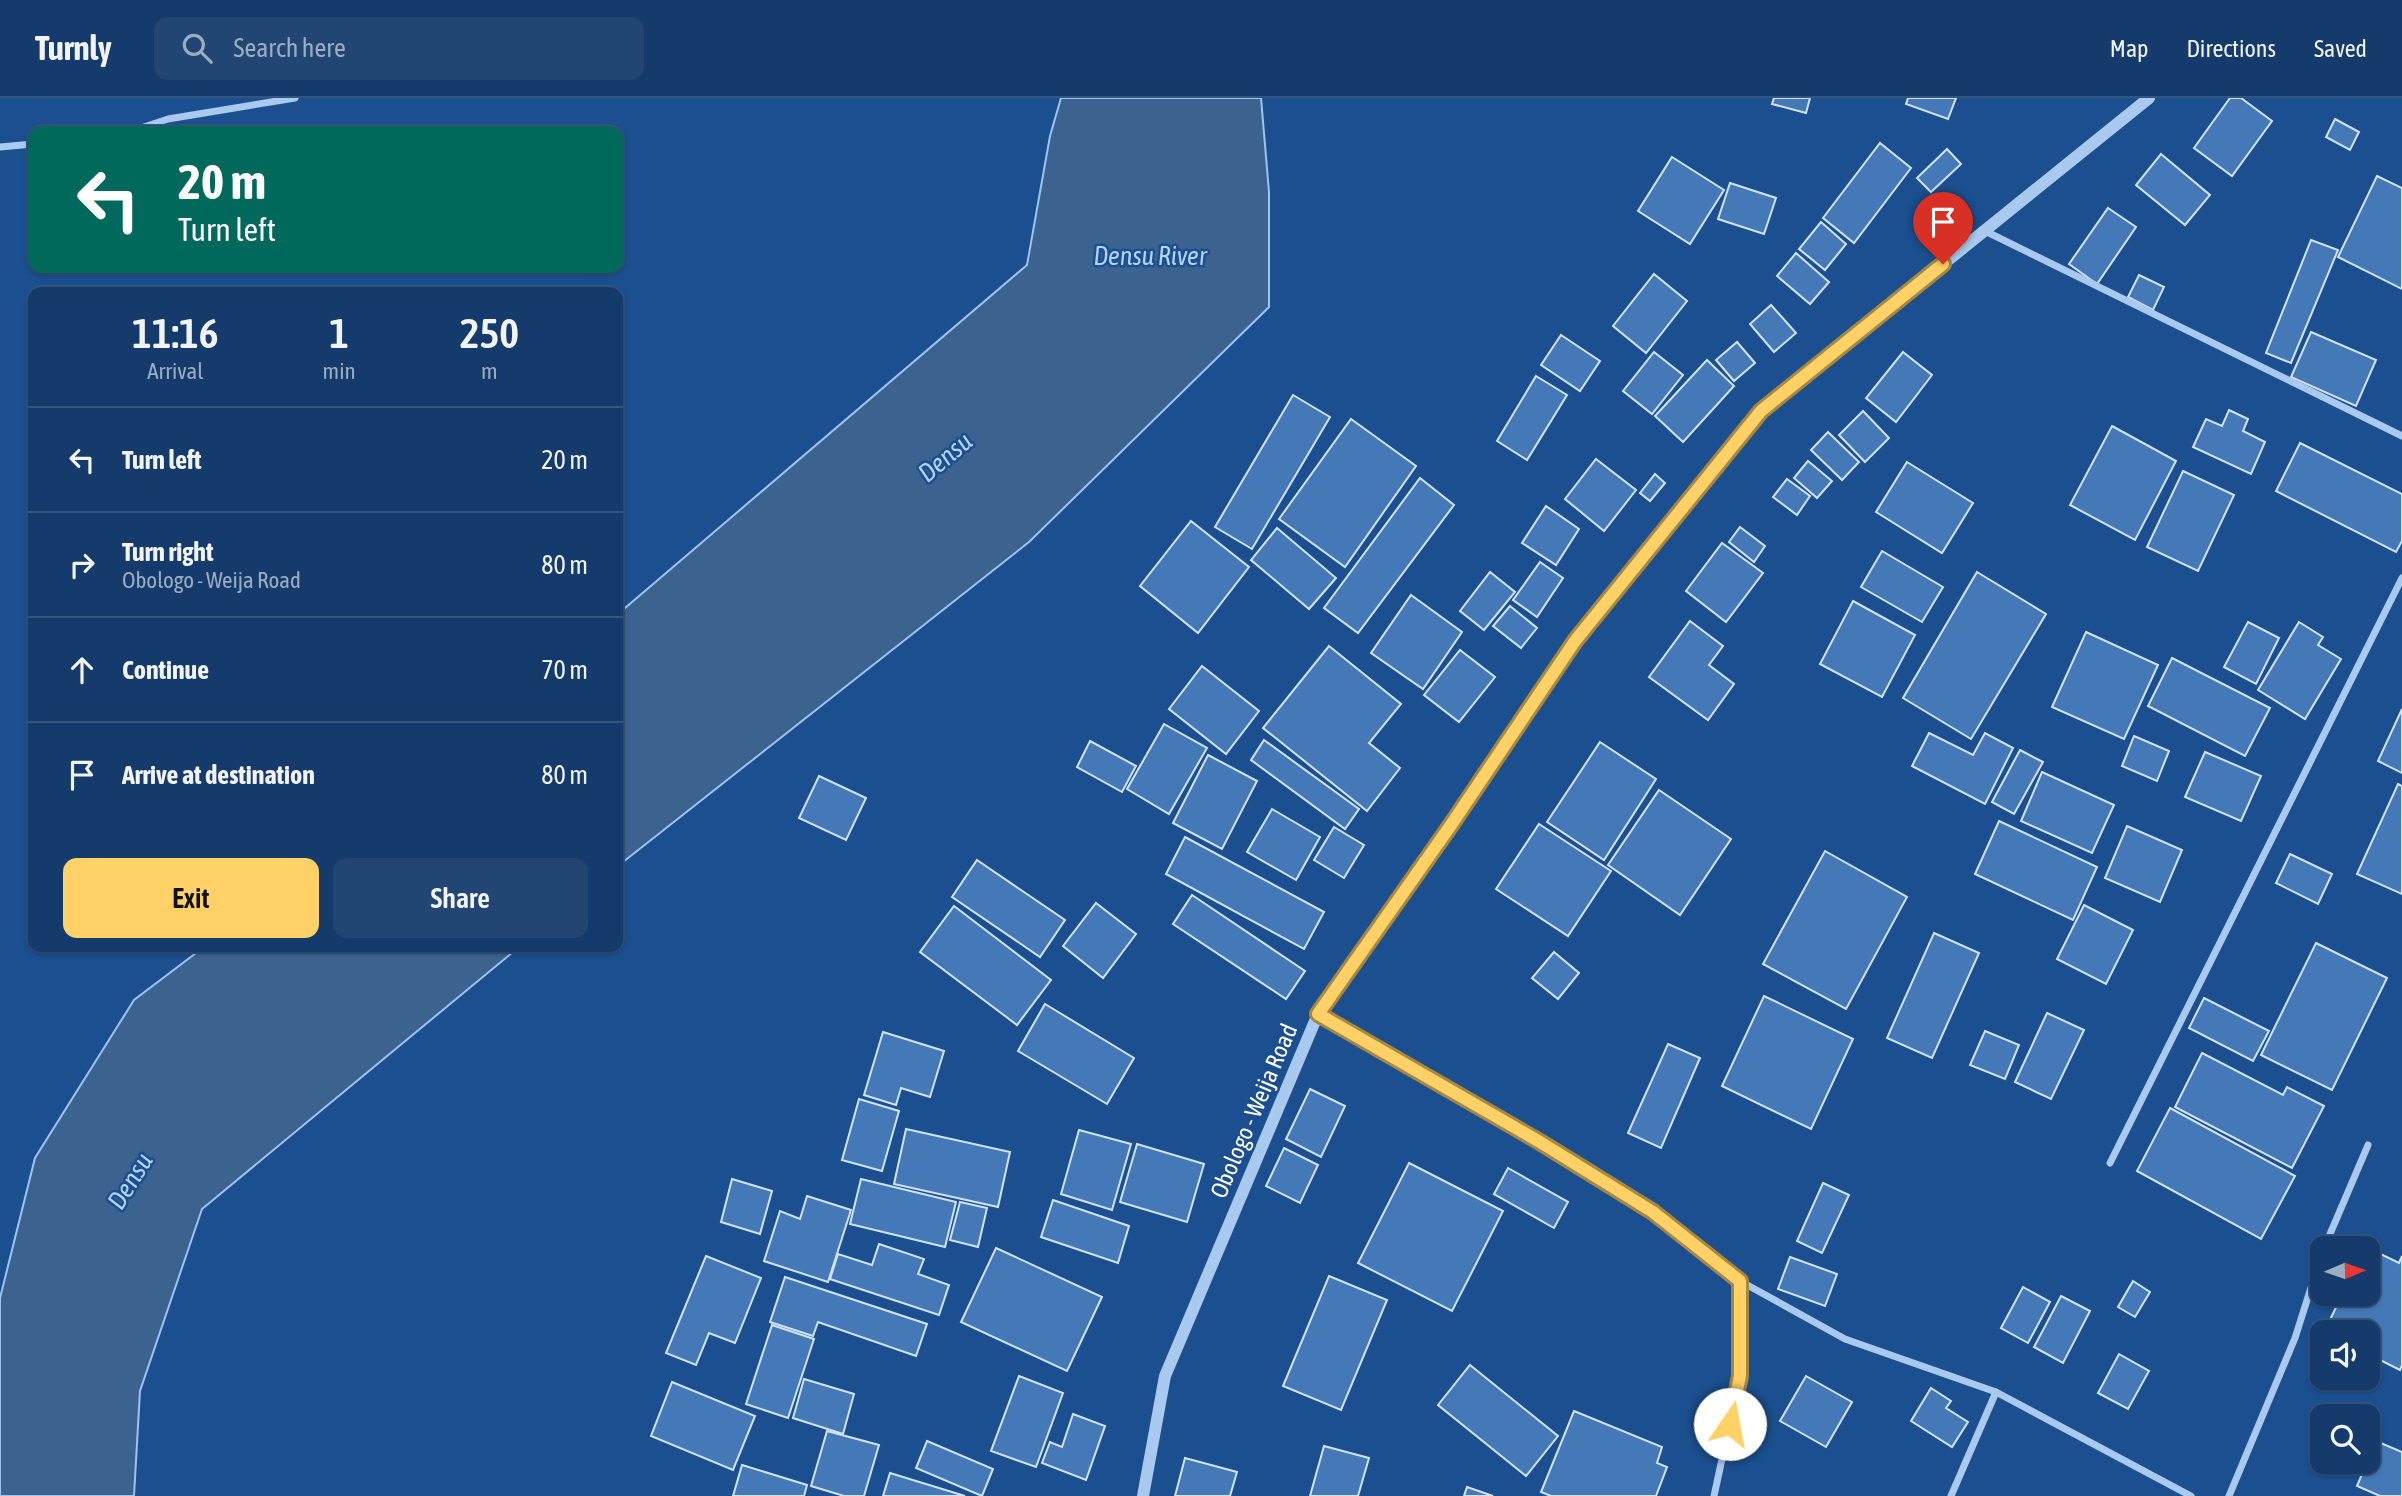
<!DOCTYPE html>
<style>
body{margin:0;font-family:"Asap Condensed",sans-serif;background:#214673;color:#f1f3f6;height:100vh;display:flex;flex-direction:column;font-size:26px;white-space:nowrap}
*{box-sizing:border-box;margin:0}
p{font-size:23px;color:#9dadc1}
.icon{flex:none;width:38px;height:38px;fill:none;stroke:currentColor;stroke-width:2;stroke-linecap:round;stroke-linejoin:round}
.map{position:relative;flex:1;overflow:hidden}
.drawer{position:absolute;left:28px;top:189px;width:595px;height:665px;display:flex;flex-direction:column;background:#143b6b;border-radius:14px;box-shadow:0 2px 5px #0004,0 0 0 2px #33557e}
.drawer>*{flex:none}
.banner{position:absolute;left:28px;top:28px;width:595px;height:147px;border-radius:14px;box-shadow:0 2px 5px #0004,0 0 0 2px #33557e;background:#00695c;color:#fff;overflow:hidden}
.needle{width:46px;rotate:88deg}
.tools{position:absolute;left:2310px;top:1138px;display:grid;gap:14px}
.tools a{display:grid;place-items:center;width:70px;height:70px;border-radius:14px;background:#143b6b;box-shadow:0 2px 5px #0004,0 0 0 2px #33557e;font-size:35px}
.pin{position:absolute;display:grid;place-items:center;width:60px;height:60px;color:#fff;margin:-72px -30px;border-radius:50% 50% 50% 0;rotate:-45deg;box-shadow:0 0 7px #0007}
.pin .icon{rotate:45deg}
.me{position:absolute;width:77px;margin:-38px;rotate:12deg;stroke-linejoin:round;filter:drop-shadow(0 0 5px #0008)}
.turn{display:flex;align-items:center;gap:24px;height:147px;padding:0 35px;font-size:32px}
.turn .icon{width:91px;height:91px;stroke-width:2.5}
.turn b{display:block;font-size:49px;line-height:60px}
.eta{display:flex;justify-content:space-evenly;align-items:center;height:119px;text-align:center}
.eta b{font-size:42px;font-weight:600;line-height:49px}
.button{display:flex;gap:14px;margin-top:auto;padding:14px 35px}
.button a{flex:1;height:80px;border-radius:14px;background:#ffd166;color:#111;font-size:28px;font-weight:600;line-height:80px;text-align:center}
.button a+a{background:#214673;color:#f1f3f6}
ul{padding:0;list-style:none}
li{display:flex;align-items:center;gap:21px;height:105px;padding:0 35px;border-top:2px solid #33557e}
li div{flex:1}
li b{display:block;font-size:26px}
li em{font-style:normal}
header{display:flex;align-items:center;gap:42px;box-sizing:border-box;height:98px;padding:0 35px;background:#143b6b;border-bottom:2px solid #33557e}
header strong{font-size:33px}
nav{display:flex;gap:38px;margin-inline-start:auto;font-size:24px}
.search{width:490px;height:63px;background:#214673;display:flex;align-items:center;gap:18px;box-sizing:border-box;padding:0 24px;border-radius:14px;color:#9dadc1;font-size:26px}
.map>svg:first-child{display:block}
.water{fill:#3c6290;stroke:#9cc4f0;stroke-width:2}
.building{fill:#4478b7;stroke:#cfe3fa;stroke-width:2}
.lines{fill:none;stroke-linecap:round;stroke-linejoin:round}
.minor{stroke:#a9c9ee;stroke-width:7}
.tertiary{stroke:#a9c9ee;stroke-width:12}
.route-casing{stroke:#a68842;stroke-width:18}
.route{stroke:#ffd166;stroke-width:12}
.labels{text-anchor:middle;stroke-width:5;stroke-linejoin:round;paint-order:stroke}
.street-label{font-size:24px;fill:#fff;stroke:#1b4f8f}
.water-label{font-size:26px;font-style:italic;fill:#b5d3f5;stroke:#1b4f8f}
</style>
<header>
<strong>Turnly</strong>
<div class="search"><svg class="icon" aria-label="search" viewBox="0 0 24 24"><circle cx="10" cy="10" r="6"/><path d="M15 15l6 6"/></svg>Search here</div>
<nav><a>Map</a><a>Directions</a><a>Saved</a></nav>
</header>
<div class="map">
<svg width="2402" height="1398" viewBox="0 0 2402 1398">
<rect width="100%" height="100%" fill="#1b4f8f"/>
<!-- water -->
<g class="water">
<path d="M 1061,0 L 1261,0 L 1269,94 L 1269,209 L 1029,444 L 618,768 L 618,516 L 1027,167 L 1050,38 Z"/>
<path d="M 204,849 L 519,849 L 202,1111 L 140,1293 L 134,1398 L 0,1398 L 0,1200 L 35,1060 L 134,902 Z"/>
</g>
<!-- building -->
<g class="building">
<path d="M 1774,0 L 1810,0 L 1806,15 L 1772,6 Z"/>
<path d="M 1908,0 L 1956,0 L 1948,21 L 1906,6 Z"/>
<path d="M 2230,0 L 2241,0 L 2272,23 L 2232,78 L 2194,50 Z"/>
<path d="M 2335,21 L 2359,34 L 2350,52 L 2326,39 Z"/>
<path d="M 1880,45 L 1911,70 L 1854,145 L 1823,120 Z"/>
<path d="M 1947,51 L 1961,66 L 1931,94 L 1917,80 Z"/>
<path d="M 2161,56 L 2210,97 L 2185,127 L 2136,87 Z"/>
<path d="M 1672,59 L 1724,92 L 1690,146 L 1638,113 Z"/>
<path d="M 2377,78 L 2402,90 L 2402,191 L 2338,159 Z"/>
<path d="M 1730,85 L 1776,100 L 1764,136 L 1718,121 Z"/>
<path d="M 2108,110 L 2136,129 L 2097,186 L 2069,166 Z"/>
<path d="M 1821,124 L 1846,146 L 1825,172 L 1799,151 Z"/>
<path d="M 2311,142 L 2338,152 L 2291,265 L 2266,255 Z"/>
<path d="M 1796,155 L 1829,184 L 1810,206 L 1777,178 Z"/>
<path d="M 1654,176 L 1687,203 L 1646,255 L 1613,228 Z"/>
<path d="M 2139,177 L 2164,189 L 2153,212 L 2128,199 Z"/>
<path d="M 1771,207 L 1796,235 L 1774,254 L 1750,226 Z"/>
<path d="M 2311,234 L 2376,262 L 2356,308 L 2291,279 Z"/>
<path d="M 1561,237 L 1600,263 L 1580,293 L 1541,267 Z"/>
<path d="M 1737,244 L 1755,265 L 1734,283 L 1716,262 Z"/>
<path d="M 1654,254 L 1683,277 L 1652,316 L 1623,293 Z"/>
<path d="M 1903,254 L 1932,277 L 1896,324 L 1866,300 Z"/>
<path d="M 1707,262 L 1734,288 L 1683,344 L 1655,318 Z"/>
<path d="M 1536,278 L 1567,297 L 1527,362 L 1497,343 Z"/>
<path d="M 1293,297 L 1330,319 L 1252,451 L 1215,429 Z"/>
<path d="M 2229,312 L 2248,321 L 2243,333 L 2265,344 L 2251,376 L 2193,349 L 2206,321 L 2222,328 Z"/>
<path d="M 1863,313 L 1889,340 L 1865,364 L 1839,337 Z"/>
<path d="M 1351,321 L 1416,368 L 1345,469 L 1279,421 Z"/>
<path d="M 2112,328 L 2176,363 L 2135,442 L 2070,407 Z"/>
<path d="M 1828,334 L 1859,364 L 1842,382 L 1811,352 Z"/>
<path d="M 2300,345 L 2402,396 L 2402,443 L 2396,454 L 2276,393 Z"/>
<path d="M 1596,361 L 1636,392 L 1604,433 L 1565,401 Z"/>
<path d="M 1808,363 L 1832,383 L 1817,400 L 1794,380 Z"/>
<path d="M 1907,364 L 1973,405 L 1942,455 L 1876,414 Z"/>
<path d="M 2183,373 L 2234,397 L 2198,473 L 2147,449 Z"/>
<path d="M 1655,376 L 1665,385 L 1650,403 L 1640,395 Z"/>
<path d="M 1420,380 L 1454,407 L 1358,535 L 1324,510 Z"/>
<path d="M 1787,381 L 1810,398 L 1797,417 L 1773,399 Z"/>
<path d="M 1546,408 L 1579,431 L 1556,467 L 1522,445 Z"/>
<path d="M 1191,423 L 1249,469 L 1198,535 L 1140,488 Z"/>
<path d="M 1740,429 L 1765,448 L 1754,464 L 1729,444 Z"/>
<path d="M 1277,430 L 1336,480 L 1309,511 L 1251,462 Z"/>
<path d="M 1722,445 L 1763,475 L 1726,524 L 1686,493 Z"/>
<path d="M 1882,453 L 1943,489 L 1922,524 L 1861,489 Z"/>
<path d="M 1540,464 L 1563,480 L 1537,519 L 1513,502 Z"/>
<path d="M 1490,474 L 1515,494 L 1484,532 L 1460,513 Z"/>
<path d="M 1977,474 L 2046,516 L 1971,641 L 1903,600 Z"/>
<path d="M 1411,497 L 1462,534 L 1423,591 L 1371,555 Z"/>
<path d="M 1853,503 L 1915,537 L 1882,599 L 1820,566 Z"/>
<path d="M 1510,508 L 1537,530 L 1521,550 L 1493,528 Z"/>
<path d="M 1690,523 L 1723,548 L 1709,567 L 1734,586 L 1708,622 L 1649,579 Z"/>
<path d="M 2248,524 L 2279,540 L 2256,586 L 2224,569 Z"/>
<path d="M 2299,524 L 2323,539 L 2318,547 L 2341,561 L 2305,621 L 2258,592 Z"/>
<path d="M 2086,534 L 2158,567 L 2124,641 L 2052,609 Z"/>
<path d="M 1329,548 L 1401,606 L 1369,645 L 1400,670 L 1367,713 L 1263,630 Z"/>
<path d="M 1460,552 L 1495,579 L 1459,624 L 1424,597 Z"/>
<path d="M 2172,560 L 2270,610 L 2245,658 L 2148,608 Z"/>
<path d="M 1202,568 L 1259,613 L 1226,656 L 1169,611 Z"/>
<path d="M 2402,611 L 2402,675 L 2378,663 Z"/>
<path d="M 1164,626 L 1207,650 L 1169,716 L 1127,691 Z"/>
<path d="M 1929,635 L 1973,657 L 1985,635 L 2013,650 L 1985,706 L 1912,668 Z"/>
<path d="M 2134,638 L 2169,653 L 2157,683 L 2122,668 Z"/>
<path d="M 1264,642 L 1359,711 L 1345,731 L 1251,662 Z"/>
<path d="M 1090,643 L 1136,668 L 1122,694 L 1077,669 Z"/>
<path d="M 1600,644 L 1656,681 L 1604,762 L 1547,724 Z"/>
<path d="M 2020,652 L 2043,664 L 2014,716 L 1992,704 Z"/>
<path d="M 2205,654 L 2261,678 L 2241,723 L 2185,699 Z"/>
<path d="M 1208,657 L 1257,683 L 1222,751 L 1173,725 Z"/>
<path d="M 2042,674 L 2114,707 L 2092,755 L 2021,723 Z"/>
<path d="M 819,678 L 866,700 L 846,742 L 799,720 Z"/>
<path d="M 2398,686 L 2402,688 L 2402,796 L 2357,776 Z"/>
<path d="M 1659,692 L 1731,741 L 1680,817 L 1608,767 Z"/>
<path d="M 1272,711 L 1320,739 L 1296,782 L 1247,754 Z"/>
<path d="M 1999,723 L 2097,769 L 2073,822 L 1975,776 Z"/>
<path d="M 1539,726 L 1611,773 L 1568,838 L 1496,791 Z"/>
<path d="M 2127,728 L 2182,752 L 2160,804 L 2105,780 Z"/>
<path d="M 1334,729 L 1364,747 L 1344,780 L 1314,762 Z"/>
<path d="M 1185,739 L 1324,814 L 1304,851 L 1166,776 Z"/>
<path d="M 1825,753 L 1907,799 L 1846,911 L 1763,866 Z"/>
<path d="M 2290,756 L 2332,776 L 2318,806 L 2276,785 Z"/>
<path d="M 977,762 L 1065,822 L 1040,859 L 952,799 Z"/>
<path d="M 1192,797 L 1305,873 L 1286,901 L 1173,826 Z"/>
<path d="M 1096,805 L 1136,836 L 1103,880 L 1063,848 Z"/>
<path d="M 2084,807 L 2133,832 L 2106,886 L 2057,861 Z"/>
<path d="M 954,808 L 1051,882 L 1017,927 L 920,854 Z"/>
<path d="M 1934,835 L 1979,855 L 1932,960 L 1887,940 Z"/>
<path d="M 2316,845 L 2387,880 L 2332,992 L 2261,957 Z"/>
<path d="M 1554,854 L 1579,875 L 1558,901 L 1532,880 Z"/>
<path d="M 1764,898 L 1853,941 L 1811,1031 L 1722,988 Z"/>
<path d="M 2204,900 L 2269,933 L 2253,963 L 2189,930 Z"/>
<path d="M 1045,906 L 1134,960 L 1107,1006 L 1018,953 Z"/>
<path d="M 2047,915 L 2084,932 L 2051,1001 L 2015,984 Z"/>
<path d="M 1985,933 L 2019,947 L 2005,981 L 1970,967 Z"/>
<path d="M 883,934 L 944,953 L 930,999 L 901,990 L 896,1007 L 864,997 Z"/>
<path d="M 1668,946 L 1700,960 L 1661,1050 L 1628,1035 Z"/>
<path d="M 2202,955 L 2283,997 L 2287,989 L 2324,1008 L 2292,1070 L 2175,1009 Z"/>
<path d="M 1310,991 L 1345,1008 L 1321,1059 L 1286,1041 Z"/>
<path d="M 859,1001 L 899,1013 L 882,1073 L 842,1062 Z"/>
<path d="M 2170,1010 L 2295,1078 L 2261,1141 L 2137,1073 Z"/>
<path d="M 906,1031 L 1010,1054 L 998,1109 L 894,1086 Z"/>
<path d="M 1079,1032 L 1131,1046 L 1112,1112 L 1061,1096 Z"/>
<path d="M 1137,1046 L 1204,1066 L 1187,1124 L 1120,1104 Z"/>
<path d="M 1284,1050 L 1318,1067 L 1300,1105 L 1266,1088 Z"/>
<path d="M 1409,1065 L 1503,1113 L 1452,1213 L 1358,1165 Z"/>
<path d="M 1508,1070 L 1568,1104 L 1554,1130 L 1494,1096 Z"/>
<path d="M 732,1081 L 772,1093 L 760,1136 L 721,1124 Z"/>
<path d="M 861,1081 L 956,1104 L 945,1149 L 850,1126 Z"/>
<path d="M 1823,1085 L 1849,1097 L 1822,1155 L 1797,1143 Z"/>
<path d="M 807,1098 L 851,1112 L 828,1184 L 764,1163 L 780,1113 L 800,1121 Z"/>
<path d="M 1053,1102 L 1129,1128 L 1118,1165 L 1041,1139 Z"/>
<path d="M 960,1104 L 987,1110 L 978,1149 L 950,1142 Z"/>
<path d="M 879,1146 L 924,1161 L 918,1176 L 949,1187 L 939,1217 L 830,1181 L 838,1156 L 872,1167 Z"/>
<path d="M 996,1150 L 1102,1199 L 1067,1273 L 961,1224 Z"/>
<path d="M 2368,1150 L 2399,1165 L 2402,1158 L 2402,1267 L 2400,1272 L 2368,1256 L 2368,1234 L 2324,1234 L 2343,1195 L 2368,1195 Z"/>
<path d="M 706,1158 L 761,1180 L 735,1245 L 709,1235 L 696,1267 L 666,1255 Z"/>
<path d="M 1790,1159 L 1837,1176 L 1825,1208 L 1778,1191 Z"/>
<path d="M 1329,1178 L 1387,1202 L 1341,1312 L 1283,1288 Z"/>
<path d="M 785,1179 L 927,1226 L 916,1258 L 818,1224 L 813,1238 L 770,1224 Z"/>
<path d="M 2133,1183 L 2150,1194 L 2135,1219 L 2118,1209 Z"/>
<path d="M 2023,1189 L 2050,1204 L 2028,1245 L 2001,1230 Z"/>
<path d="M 2061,1198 L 2090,1213 L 2063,1265 L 2034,1249 Z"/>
<path d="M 772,1227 L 814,1241 L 788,1320 L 746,1306 Z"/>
<path d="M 2119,1256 L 2149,1273 L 2128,1311 L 2098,1295 Z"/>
<path d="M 1470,1267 L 1558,1338 L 1526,1378 L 1438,1307 Z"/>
<path d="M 1019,1278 L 1063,1295 L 1036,1369 L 991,1353 Z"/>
<path d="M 1806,1278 L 1852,1304 L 1826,1349 L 1780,1323 Z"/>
<path d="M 804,1281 L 854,1296 L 843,1336 L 793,1320 Z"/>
<path d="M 672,1284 L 755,1318 L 733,1372 L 651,1338 Z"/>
<path d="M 1931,1290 L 1951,1303 L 1946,1310 L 1968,1324 L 1952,1349 L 1911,1323 Z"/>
<path d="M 1574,1313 L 1662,1349 L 1657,1365 L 1667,1369 L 1656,1398 L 1551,1398 L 1541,1394 Z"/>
<path d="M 1073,1316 L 1105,1328 L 1086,1382 L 1042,1365 L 1050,1344 L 1062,1349 Z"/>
<path d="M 827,1333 L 879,1347 L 864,1398 L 844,1398 L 811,1388 Z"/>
<path d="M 927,1343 L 993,1371 L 982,1398 L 916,1370 Z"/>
<path d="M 2376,1343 L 2402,1354 L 2402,1398 L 2380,1398 L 2357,1388 Z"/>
<path d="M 1324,1348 L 1369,1360 L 1358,1398 L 1310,1398 Z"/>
<path d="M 1185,1360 L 1237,1374 L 1230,1398 L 1175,1398 Z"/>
<path d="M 742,1367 L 807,1387 L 804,1398 L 733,1398 Z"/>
<path d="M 890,1375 L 965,1398 L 883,1398 Z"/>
<path d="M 1467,1389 L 1493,1398 L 1464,1398 Z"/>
</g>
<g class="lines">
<!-- minor -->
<g class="minor">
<path d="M 132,33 L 168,21 L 295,0"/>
<path d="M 0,49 L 33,46"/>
<path d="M 1985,133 L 2402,338"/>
<path d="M 1318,916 L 1540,1044 L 1653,1114 L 1740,1183 L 1845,1241 L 1996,1294 L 2191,1398"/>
<path d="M 2110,1065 L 2402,480"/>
<path d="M 2324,1150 L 2368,1047"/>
<path d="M 1714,1398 L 1740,1278 L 1740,1183"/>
<path d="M 1951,1398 L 1996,1294"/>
<path d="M 2229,1398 L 2295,1240 L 2322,1155"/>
</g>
<!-- tertiary -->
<path class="tertiary" d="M 1143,1398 L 1165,1278 L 1318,916 L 1451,727 L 1575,543 L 1761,313 L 2149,0"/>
</g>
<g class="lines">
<defs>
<path id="route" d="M 1730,1326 L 1740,1278 L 1740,1183 L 1653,1114 L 1540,1044 L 1318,916 L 1451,727 L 1575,543 L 1761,313 L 1943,166"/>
</defs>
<!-- route casing -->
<use href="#route" class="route-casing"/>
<!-- route -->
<use href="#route" class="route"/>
</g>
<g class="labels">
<!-- street labels -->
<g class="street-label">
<text transform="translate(1254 1013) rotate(-67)" y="8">Obologo - Weija Road</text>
</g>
<!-- water labels -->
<g class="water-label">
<text x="1150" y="167">Densu River</text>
<text transform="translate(945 359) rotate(-40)" y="9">Densu</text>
<text transform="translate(130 1083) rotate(-58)" y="9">Densu</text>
</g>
</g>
</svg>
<div class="tools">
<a><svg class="needle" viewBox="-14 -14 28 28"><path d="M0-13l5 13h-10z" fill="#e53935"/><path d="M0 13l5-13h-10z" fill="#9dadc1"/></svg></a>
<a><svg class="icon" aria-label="sound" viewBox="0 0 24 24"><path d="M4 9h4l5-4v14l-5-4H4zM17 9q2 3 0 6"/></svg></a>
<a><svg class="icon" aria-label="search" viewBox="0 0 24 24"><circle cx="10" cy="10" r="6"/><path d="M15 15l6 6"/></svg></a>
</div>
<div class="pin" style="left:1943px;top:166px;background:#d93025"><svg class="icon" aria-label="arrive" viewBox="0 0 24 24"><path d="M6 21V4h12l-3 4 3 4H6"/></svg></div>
<svg class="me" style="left:1730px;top:1326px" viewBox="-20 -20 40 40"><circle r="19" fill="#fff"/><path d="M0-13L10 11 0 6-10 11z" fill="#ffd166"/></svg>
<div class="banner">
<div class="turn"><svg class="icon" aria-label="left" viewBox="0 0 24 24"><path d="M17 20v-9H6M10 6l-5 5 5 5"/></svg><div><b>20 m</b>Turn left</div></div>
</div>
<section class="drawer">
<div class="eta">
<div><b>11:16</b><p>Arrival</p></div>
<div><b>1</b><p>min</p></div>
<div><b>250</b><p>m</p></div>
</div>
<ul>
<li><svg class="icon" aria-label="left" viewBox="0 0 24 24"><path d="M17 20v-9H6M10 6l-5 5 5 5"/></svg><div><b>Turn left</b></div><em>20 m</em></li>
<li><svg class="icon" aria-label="right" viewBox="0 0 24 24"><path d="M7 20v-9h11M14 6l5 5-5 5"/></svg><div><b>Turn right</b><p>Obologo - Weija Road</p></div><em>80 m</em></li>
<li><svg class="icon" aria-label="ahead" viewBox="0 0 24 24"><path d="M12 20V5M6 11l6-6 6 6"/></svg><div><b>Continue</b></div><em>70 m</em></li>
<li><svg class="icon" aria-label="arrive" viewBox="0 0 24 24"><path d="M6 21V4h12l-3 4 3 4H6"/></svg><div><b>Arrive at destination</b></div><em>80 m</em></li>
</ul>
<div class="button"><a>Exit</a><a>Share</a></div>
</section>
</div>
